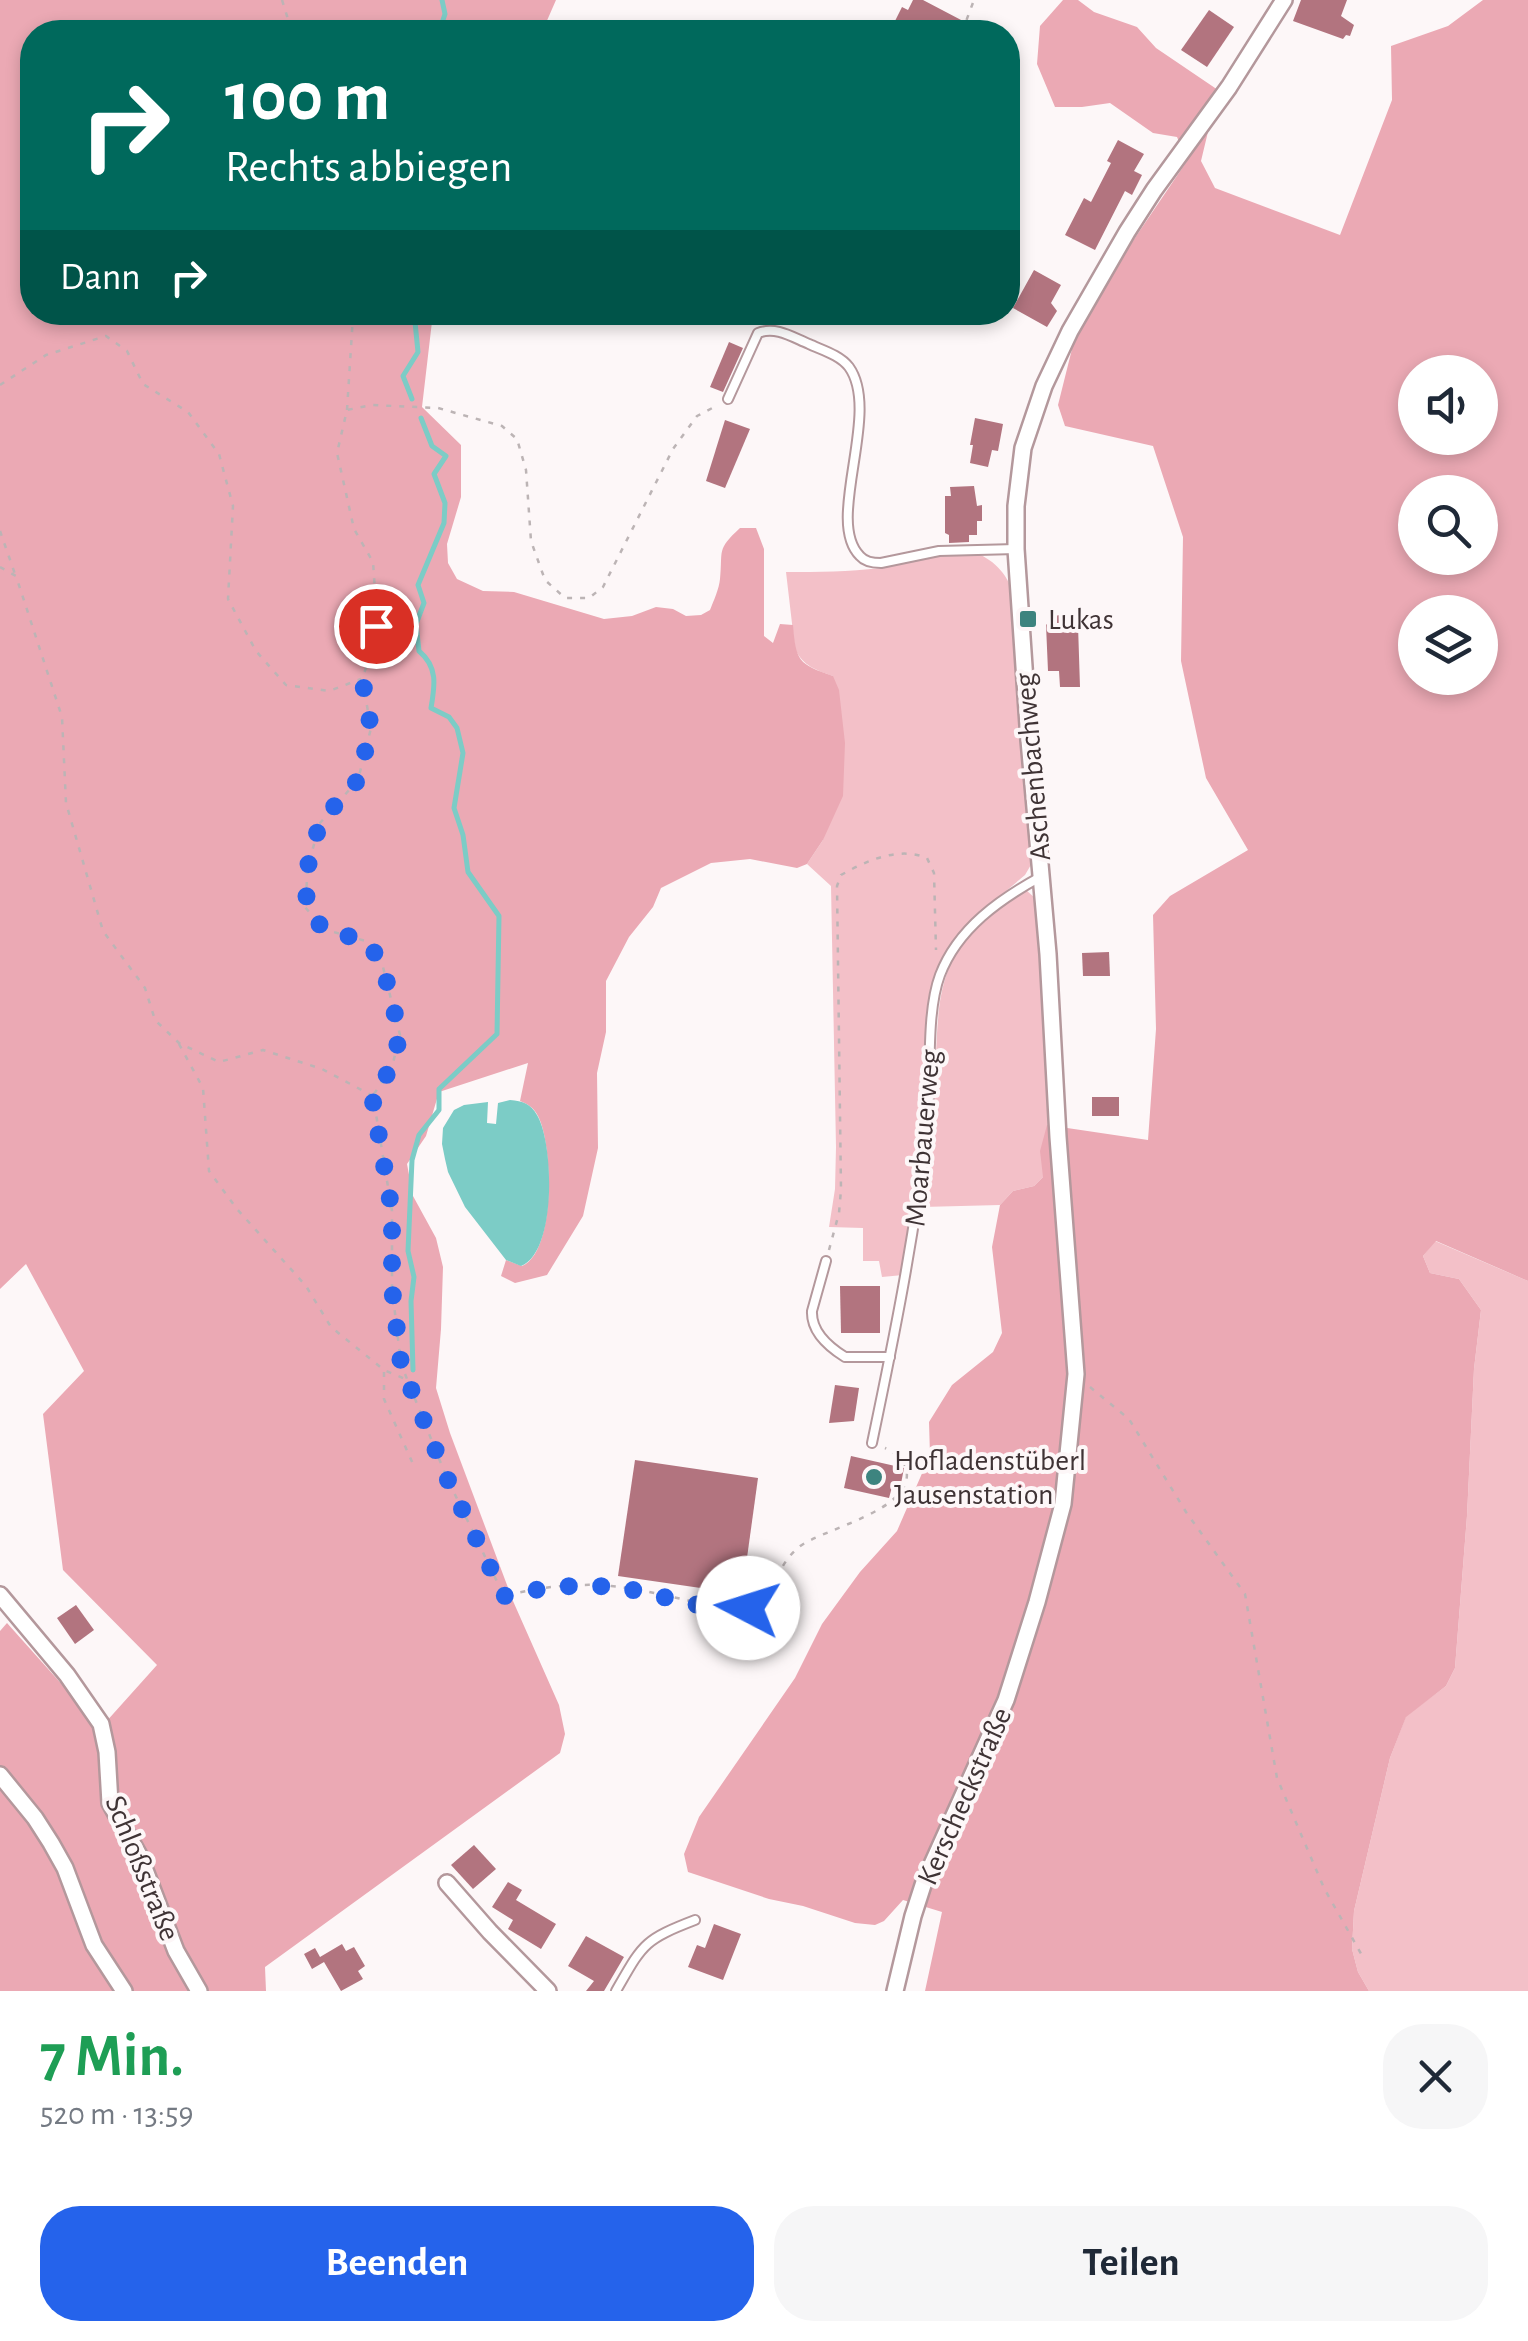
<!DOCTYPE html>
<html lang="de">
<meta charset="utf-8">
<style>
body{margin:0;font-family:"Alegreya Sans",sans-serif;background:#f6f6f7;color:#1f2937;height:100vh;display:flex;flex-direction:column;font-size:38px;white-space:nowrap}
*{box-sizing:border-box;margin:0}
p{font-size:32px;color:#747a83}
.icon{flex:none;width:55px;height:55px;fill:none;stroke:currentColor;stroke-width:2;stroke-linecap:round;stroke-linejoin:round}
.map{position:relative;height:1991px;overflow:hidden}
.details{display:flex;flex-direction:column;background:#fff;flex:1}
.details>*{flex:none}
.banner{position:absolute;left:20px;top:20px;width:1000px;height:305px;border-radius:40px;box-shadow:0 5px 15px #0003;background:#00695c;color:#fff;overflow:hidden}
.buttons{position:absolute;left:1398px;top:355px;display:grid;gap:20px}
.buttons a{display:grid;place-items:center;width:100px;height:100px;border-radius:50%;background:#fff;box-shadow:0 5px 15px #0003;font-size:50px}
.pin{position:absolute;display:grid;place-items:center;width:85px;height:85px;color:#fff;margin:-42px;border:5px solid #fff;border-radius:50%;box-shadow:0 2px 10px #0007}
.me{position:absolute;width:110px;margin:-55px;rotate:275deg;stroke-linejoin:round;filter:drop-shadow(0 0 8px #0008)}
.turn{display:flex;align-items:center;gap:35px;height:210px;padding:0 40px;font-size:45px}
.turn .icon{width:130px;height:130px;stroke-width:2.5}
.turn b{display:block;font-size:70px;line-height:85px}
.then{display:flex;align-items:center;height:95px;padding:0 40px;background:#0003;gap:20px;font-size:38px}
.round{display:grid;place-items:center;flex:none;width:105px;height:105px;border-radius:40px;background:#f6f6f7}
.overview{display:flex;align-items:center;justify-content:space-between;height:170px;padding:0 40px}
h1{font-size:60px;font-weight:700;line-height:75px;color:#1e9e55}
.action{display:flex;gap:20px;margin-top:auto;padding:20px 40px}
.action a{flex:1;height:115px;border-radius:40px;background:#2563eb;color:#fff;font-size:40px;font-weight:700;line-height:115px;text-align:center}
.action a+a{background:#f6f6f7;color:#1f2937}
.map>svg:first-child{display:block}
.green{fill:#f3c0c8}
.forest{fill:#eba9b4;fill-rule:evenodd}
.water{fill:#7cccc6}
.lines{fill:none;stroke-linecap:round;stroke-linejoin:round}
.stream{stroke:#7cccc6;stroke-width:5}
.building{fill:#b2747f}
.lane-casing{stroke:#b4989c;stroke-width:12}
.street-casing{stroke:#b4989c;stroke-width:20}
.path{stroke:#bcb4b5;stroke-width:2.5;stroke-dasharray:5 8;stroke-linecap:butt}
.lane{stroke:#fff;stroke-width:8}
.street{stroke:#fff;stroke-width:15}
.route{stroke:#2563eb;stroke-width:18;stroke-dasharray:0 32.4}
.poi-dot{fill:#3d847f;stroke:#fdf7f8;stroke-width:4}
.labels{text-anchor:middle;stroke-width:8;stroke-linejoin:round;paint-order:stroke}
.poi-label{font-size:30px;fill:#3f3335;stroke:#fdf7f8;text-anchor:start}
.street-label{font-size:30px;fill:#3f3335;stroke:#fdf7f8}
</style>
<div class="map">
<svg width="1528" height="1991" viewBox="0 0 1528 1991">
<rect width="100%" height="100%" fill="#fdf7f8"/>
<!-- green -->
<g class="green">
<path d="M 973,552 C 992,558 1007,573 1013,593 L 1032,863 L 1025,875 L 975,917 L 955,938 L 936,975 L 930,1000 L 923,1126 L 903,1275 L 882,1277 L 879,1261 L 863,1261 L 863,1228 L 829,1227 L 835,1189 L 836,1147 L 831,886 L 807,864 L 823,840 L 833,676 C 816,670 803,666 795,649 L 786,572 C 818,572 849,572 880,568 C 911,563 941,553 973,552 Z"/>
<path d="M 1026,890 L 1035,898 L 1038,905 L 1052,1126 L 1043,1177 L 1034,1186 L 1013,1191 L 1000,1205 L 922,1207 C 926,1172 931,1136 934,1100 C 940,1001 927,947 1026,890 Z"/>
<path d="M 1435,1241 L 1528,1281 L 1528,1991 L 1369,1991 L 1358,1972 L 1352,1949 L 1354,1911 L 1390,1758 L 1406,1716 L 1446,1686 L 1455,1668 L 1467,1516 L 1474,1369 L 1481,1310 L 1459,1279 L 1430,1273 L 1423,1256 Z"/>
</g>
<!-- forest -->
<g class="forest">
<path d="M 0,0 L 556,0 L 542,32 L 32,32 L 32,312 L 433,313 L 422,407 L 461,445 L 461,497 L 447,544 L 448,563 L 457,579 L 483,591 L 514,592 L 604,619 L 632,616 L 656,607 L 673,609 L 686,616 L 701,615 L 710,610 C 714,600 719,589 720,579 C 723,550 716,550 740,528 L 756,528 L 764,549 L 764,636 L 773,643 L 780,624 L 793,625 C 796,661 798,664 833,676 L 839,690 L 845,743 L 843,796 L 823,840 L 807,864 L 797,868 L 750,859 L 711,863 L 661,888 L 653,907 L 629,937 L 606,981 L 606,1032 L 597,1073 L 598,1148 L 583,1216 L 547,1275 L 515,1283 L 501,1276 L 506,1260 L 522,1266 C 556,1252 553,1144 538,1116 C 534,1108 528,1104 520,1101 L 528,1063 L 439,1092 L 426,1136 L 407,1164 L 413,1196 L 436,1238 L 443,1267 L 441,1329 L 436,1388 L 450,1433 L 513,1601 L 559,1705 L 565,1734 L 560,1753 L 265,1967 L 266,1991 L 0,1991 L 0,1631 L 7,1623 L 74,1698 L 96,1733 L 157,1665 L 63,1570 L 43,1414 L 84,1371 L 26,1264 L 0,1289 Z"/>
<path d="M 1063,0 L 1078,0 L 1094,12 L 1137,27 L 1156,48 L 1218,90 L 1201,161 L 1215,188 L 1340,235 L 1392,100 L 1391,46 L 1448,26 L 1483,0 L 1528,0 L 1528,1281 L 1436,1241 L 1423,1256 L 1430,1273 L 1459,1279 L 1481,1310 L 1474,1369 L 1467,1516 L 1455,1668 L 1446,1686 L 1406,1717 L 1390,1758 L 1354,1911 L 1352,1949 L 1358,1972 L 1369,1991 L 925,1991 L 942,1912 L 903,1900 L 884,1921 L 875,1925 L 855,1923 L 803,1906 L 769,1899 L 688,1872 L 684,1854 L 699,1817 L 795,1678 L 822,1624 L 860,1572 L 897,1531 L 930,1455 L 929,1422 L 952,1385 L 993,1352 L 1002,1333 L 992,1247 L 1000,1205 L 1013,1191 L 1034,1186 L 1043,1177 L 1040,1151 L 1047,1125 L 1148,1140 L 1156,1029 L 1153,915 L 1170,896 L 1248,850 L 1206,778 L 1181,661 L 1183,537 L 1153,446 L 1065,426 L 1058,405 L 1075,337 L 1101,288 L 1187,161 L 1177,137 L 1153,133 L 1110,103 L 1082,107 L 1055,107 L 1037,64 L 1040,26 ZM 1415,372 L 1480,372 L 1480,438 L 1415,438 ZM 1415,492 L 1480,492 L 1480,558 L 1415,558 ZM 1415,612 L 1480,612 L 1480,678 L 1415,678 Z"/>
</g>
<!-- water -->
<path class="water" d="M 510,1100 C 523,1101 531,1104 537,1115 C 554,1143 557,1252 521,1266 L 506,1260 L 465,1207 L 448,1172 L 445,1159 L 442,1144 L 443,1128 L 454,1110 L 464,1105 L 488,1102 L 487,1123 L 496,1124 L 498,1103 Z"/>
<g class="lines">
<!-- stream -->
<g class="stream">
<path d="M 439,32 L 445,14 L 442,0"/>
<path d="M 412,399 L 403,376 L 418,352 L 414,312"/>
<path d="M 413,1370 L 411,1301 L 414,1277 L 408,1251 L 412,1160 L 419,1135 L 439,1110 L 439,1089 L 497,1034 L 499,916 L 468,872 L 463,835 L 454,808 L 463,753 L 457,728 L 449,717 L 431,708 C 435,685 438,667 419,651 L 416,624 L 424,603 L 418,585 L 444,523 L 445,503 L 434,474 L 446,456 L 432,446 L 421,418"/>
</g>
</g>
<!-- building -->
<g class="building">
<path d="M 913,0 L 923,0 L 963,21 L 957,32 L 902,32 L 892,27 L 902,7 L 908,10 Z"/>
<path d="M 1301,0 L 1347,0 L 1341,16 L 1354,25 L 1350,36 L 1346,35 L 1343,39 L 1293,21 Z"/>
<path d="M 1209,10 L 1234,27 L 1207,67 L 1181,50 Z"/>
<path d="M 1118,140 L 1144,154 L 1134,171 L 1142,175 L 1132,195 L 1125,191 L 1095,250 L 1065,235 L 1084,198 L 1091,202 L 1111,163 L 1107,161 Z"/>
<path d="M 1034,270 L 1061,285 L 1051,303 L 1057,311 L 1047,327 L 1013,308 Z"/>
<path d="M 729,342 L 743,348 L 723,392 L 710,387 Z"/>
<path d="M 975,418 L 1003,424 L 998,451 L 992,450 L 988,467 L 970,463 L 973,445 L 970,445 Z"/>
<path d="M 725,420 L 750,429 L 725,488 L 706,481 Z"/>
<path d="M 974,486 L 977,506 L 982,505 L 982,521 L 977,521 L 977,535 L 969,535 L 969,542 L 949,543 L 949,535 L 945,533 L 945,496 L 951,496 L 950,487 Z"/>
<path d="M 1060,615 L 1071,617 L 1078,625 L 1080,687 L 1060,687 L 1059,671 L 1048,671 L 1046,625 L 1054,616 Z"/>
<path d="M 1109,952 L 1110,976 L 1083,976 L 1082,953 Z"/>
<rect x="1092" y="1097" width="27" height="19"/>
<path d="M 840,1286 L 880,1286 L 880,1333 L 841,1333 Z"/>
<path d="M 835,1385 L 859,1388 L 854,1421 L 829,1423 Z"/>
<path d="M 851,1456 L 904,1468 L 900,1489 L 892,1487 L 889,1498 L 844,1488 Z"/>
<path d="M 635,1460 L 758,1478 L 742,1594 L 618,1576 Z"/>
<path d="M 76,1605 L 94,1630 L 75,1644 L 57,1618 Z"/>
<path d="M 474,1845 L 496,1869 L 473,1889 L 451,1865 Z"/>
<path d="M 508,1882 L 522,1890 L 516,1900 L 556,1924 L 541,1949 L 508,1929 L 513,1920 L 492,1907 Z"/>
<path d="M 714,1924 L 741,1934 L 723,1980 L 688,1967 L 697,1945 L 705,1948 Z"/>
<path d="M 586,1936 L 624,1957 L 604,1991 L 586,1991 L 594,1981 L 568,1966 Z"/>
<path d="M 342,1944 L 346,1951 L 354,1947 L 365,1966 L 358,1971 L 363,1979 L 341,1991 L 324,1962 L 312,1969 L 304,1954 L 315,1948 L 320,1957 Z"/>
</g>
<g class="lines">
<defs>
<g id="lane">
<path d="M 728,399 L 758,333 C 776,326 792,337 809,344 C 822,350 840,355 849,367 C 882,413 824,521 860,556 C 865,562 874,563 881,563 L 939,551 L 1016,549"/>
<path d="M 826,1261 L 812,1311 C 811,1331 829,1347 845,1357 L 890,1357"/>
<path d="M 872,1443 C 894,1338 915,1234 927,1127 C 932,1082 925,1015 940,975 C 958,928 1000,899 1042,876"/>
<path d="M 616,1991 C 643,1944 643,1940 695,1920"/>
</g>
<g id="street">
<path d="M 0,1595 L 67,1675 L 101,1724 L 107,1752 L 110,1803 L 140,1857 L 176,1951 L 199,1991"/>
<path d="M 0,1775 L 35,1818 L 51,1843 L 65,1868 L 94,1945 L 124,1991"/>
<path d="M 447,1883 L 490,1932 L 548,1991"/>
<path d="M 895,1991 L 913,1916 L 924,1882 L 1006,1700 L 1037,1602 L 1063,1504 L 1076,1374 L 1058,1137 L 1048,954 L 1029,740 L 1016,549 L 1016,506 L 1023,448 L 1044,386 L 1070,331 L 1127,232 L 1154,190 L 1229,87 L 1284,0"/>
</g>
</defs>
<!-- lane casing -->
<use href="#lane" class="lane-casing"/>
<!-- street casing -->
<use href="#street" class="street-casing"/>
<!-- path -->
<g class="path">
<path d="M 282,0 L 292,32"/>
<path d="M 962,32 L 974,0"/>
<path d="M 0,385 L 46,355 L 106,336 L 127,351 L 143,384 L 188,412 L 219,454 L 233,506 L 228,599 L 256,651 L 286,685 L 329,691 L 361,679"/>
<path d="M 347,410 L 353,316 L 351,312"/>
<path d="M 0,531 L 15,574"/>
<path d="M 0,567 L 16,576 L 62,717 L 66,803 L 103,931 L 145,988 L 155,1020 L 179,1043 L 219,1062 L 263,1050 L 322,1069 L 373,1096 L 392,1211 L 392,1288 L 401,1364 L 446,1476 L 504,1596 C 529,1590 556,1585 581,1585 C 631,1583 679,1601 728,1608 C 779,1611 768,1572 799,1547 C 821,1529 917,1510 906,1469 C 904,1459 894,1452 885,1448"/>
<path d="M 179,1044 L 203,1088 L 209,1171 L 237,1209 L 306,1286 L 331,1327 L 384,1370 L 405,1379"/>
<path d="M 374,1094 L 392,1067 L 400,1035 L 382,963 L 366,941 L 323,929 L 305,907 L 308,866 L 320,823 L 358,780 L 371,728 L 362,678 L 375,646 L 376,605 L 373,562 L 354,529 L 337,453 L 347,410 L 372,405 L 438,408 L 502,426 L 517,439 L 526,470 L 531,541 L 545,580 L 565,598 L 589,598 L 603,587 L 673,449 L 697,416 L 718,405"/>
<path d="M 829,1250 L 839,1213 L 841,1190 L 837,886 L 841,875 C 866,861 898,846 927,858 L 934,873 L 936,950"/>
<path d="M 384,1372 L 384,1399 L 413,1464"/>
<path d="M 1090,1387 L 1129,1419 L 1186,1512 L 1245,1594 L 1277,1778 L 1324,1888 L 1364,1959"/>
</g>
<!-- lane -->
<use href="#lane" class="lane"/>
<!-- street -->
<use href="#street" class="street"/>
</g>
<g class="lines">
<!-- route -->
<path class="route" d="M 376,626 L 375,646 L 362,678 L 371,728 L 358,780 L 320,822 L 308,866 L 306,906 L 323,929 L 366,941 L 382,963 L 400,1034 L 392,1067 L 372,1096 L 392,1211 L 392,1288 L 401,1364 L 446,1476 L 504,1596 C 544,1587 585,1582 627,1589 C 664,1595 711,1613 748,1608"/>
</g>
<!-- markers -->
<g class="poi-dot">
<rect x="1018" y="609" width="20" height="20" rx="5"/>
<circle cx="874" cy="1477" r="10"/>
</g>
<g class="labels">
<!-- poi labels -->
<g class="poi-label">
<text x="1048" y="629">Lukas</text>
<text x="894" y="1470">Hofladenstüberl<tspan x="894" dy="34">Jausenstation</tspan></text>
</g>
<!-- street labels -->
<g class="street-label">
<text transform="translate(1032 767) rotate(-95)" y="10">Aschenbachweg</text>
<text transform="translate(922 1138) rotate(-85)" y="10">Moarbauerweg</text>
<text transform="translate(964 1796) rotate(-66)" y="10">Kerscheckstraße</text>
<text transform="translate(143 1868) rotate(68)" y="10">Schloßstraße</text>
</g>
</g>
</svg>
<div class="buttons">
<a><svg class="icon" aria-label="sound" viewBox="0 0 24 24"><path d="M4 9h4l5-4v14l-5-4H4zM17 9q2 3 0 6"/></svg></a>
<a><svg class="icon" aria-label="search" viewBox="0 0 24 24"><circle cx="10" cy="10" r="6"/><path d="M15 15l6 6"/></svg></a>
<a><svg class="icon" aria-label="layers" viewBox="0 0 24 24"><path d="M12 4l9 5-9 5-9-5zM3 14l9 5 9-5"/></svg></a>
</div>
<div class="pin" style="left:376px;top:626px;background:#d93025"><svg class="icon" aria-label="arrive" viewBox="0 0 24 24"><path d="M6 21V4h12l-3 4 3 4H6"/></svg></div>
<svg class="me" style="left:748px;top:1608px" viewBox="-20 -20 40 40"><circle r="19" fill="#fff"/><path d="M0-13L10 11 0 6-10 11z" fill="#2563eb"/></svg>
<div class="banner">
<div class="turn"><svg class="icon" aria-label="right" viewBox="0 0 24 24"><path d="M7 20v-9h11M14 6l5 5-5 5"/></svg><div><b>100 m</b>Rechts abbiegen</div></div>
<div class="then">Dann<svg class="icon" aria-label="right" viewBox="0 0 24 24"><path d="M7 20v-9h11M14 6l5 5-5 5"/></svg></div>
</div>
</div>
<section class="details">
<div class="overview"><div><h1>7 Min.</h1><p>520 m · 13:59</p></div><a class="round"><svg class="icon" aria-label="close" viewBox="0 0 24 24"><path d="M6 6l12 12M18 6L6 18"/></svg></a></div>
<div class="action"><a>Beenden</a><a>Teilen</a></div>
</section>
